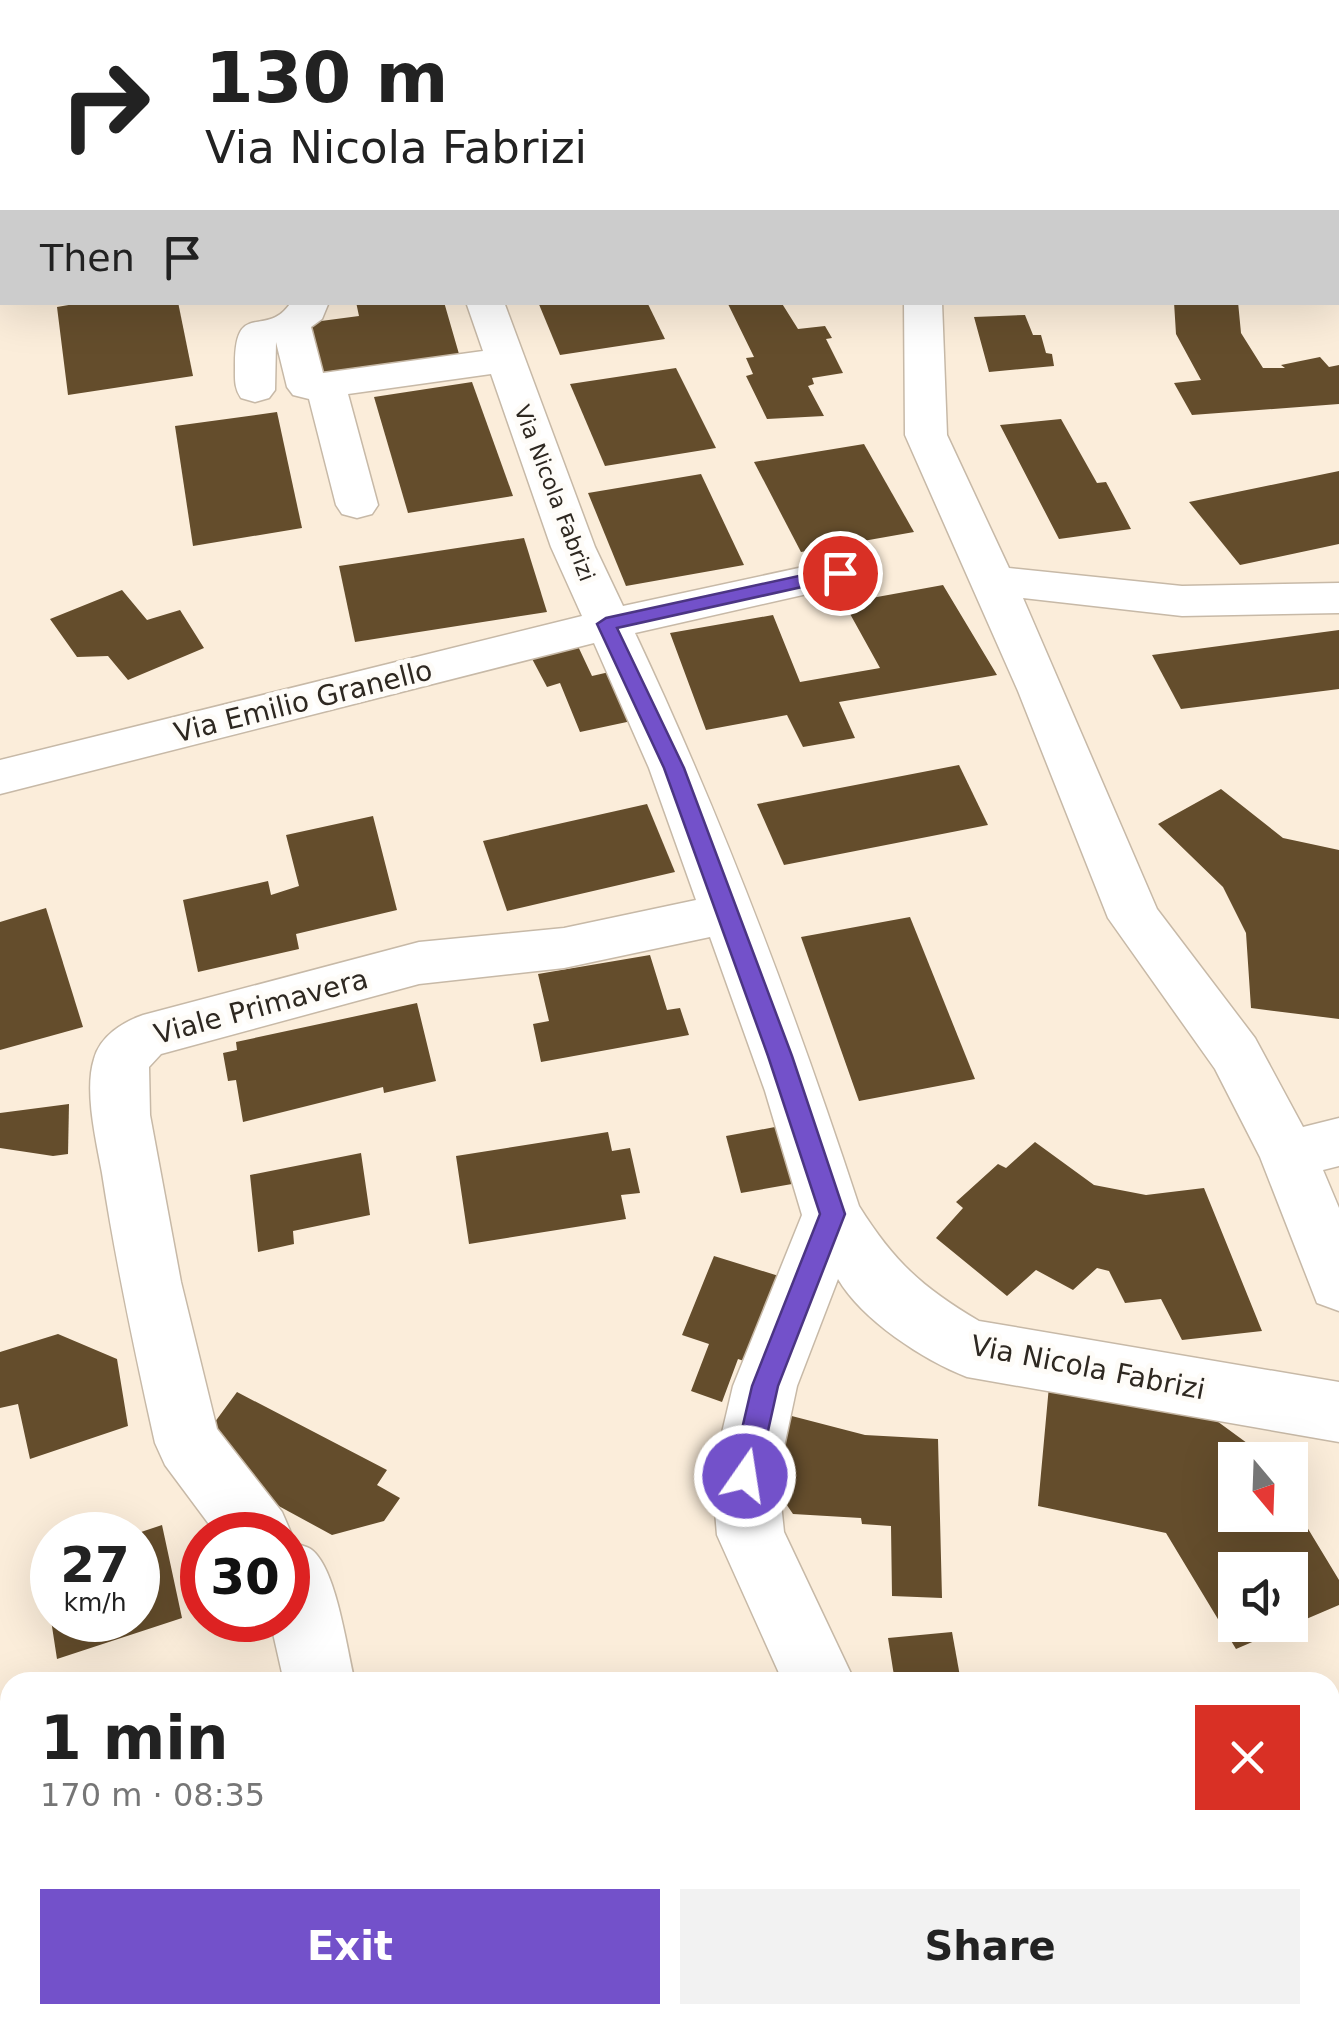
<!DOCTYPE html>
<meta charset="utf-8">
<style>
body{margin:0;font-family:"DejaVu Sans",sans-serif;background:#f2f2f2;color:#222;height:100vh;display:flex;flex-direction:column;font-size:38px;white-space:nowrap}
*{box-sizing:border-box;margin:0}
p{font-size:32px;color:#767676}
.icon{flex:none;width:55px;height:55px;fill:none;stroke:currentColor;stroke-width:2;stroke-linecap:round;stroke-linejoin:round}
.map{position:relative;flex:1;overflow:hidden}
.drawer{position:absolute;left:0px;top:1672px;width:1340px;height:352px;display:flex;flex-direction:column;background:#fff;border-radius:30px 30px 0 0;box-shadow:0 10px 40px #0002}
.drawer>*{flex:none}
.banner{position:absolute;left:0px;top:0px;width:1340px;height:305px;box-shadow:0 10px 40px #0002;background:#fff;color:#222;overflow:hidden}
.needle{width:65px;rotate:161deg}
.fabs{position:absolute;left:1218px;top:1442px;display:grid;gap:20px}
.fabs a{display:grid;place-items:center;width:90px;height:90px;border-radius:0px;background:#fff;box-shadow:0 10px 40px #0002;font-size:50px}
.speed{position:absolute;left:30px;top:1512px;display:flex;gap:20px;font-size:50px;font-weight:700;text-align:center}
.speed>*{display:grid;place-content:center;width:130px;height:130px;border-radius:50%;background:#fff;box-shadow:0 10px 40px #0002;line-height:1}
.speed small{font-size:25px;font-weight:400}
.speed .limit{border:15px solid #d22;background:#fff;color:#111}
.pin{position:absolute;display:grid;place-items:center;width:85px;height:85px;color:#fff;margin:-42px;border:5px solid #fff;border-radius:50%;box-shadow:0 2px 10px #0007}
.me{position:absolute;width:110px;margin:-55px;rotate:13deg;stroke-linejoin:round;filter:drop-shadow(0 0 8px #0008)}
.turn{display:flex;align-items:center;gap:35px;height:210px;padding:0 40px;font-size:45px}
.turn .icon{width:130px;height:130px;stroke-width:2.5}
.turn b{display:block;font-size:70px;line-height:85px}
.then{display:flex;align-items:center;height:95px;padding:0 40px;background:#0003;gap:20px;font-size:38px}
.round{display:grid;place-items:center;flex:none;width:105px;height:105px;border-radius:0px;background:#f2f2f2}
.overview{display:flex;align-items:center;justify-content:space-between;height:170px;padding:0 40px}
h1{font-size:60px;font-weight:800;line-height:75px}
.action{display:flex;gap:20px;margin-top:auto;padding:20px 40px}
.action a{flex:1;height:115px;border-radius:0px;background:#7351ca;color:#fff;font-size:40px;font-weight:800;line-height:115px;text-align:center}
.action a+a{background:#f2f2f2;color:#222}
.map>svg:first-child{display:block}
.building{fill:#644d2c;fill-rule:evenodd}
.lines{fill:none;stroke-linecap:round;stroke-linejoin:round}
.minor-casing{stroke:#c7b9a7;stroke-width:3}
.minor{fill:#fff;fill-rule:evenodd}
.rail-casing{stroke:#5c544b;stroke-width:8}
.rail{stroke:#fefcf8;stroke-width:5;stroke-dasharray:14;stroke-linecap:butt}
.route{fill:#7351ca;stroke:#4b3583;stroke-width:2.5}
.labels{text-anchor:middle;stroke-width:10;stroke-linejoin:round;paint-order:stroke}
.far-street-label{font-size:22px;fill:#2e2821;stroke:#fefcf8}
.street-label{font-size:28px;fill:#2e2821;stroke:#fefcf8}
</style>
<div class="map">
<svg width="1339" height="2023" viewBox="0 0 1339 2023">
<rect width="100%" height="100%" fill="#fbedda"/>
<!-- building -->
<g class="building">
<path d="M 86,302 L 178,302 L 193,376 L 68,395 L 57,307 Z"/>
<path d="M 356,302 L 444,302 L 459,354 L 316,373 L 306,323 L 359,316 Z"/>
<path d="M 538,302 L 647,302 L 665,339 L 560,355 Z"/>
<path d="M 781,302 L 798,329 L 825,326 L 832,338 L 826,339 L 843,373 L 812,378 L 814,384 L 808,386 L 824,416 L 767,419 L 746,376 L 753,374 L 746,358 L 754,357 L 728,304 Z"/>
<path d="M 1174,302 L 1238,302 L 1241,333 L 1263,368 L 1285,368 L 1281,365 L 1320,357 L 1329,367 L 1339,365 L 1339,404 L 1192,415 L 1174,383 L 1201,380 L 1176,334 Z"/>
<path d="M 1025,315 L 1033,335 L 1041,335 L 1046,353 L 1052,354 L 1054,366 L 989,372 L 974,317 Z"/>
<path d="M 676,368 L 716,448 L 605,466 L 570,384 Z"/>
<path d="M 472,382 L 513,496 L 408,513 L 374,397 Z"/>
<path d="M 277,412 L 302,528 L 193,546 L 175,426 Z"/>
<path d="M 1061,419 L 1097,483 L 1106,482 L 1131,529 L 1059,539 L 1000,425 Z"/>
<path d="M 864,444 L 914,532 L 801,552 L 754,462 Z"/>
<path d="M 1339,471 L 1339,544 L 1240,565 L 1189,502 Z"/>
<path d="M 701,474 L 744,565 L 626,586 L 588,493 Z"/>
<path d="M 524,538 L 547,612 L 355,642 L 339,566 Z"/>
<path d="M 943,585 L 997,675 L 839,702 L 855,738 L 803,747 L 787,715 L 706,730 L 670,633 L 773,615 L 800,682 L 880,668 L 844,603 Z"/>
<path d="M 122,590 L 147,620 L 180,610 L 204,648 L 128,680 L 108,656 L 77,657 L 50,619 Z"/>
<path d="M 1339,630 L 1339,689 L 1181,709 L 1152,655 Z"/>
<path d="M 576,642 L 592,676 L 618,670 L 641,719 L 580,732 L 560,683 L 547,687 L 530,655 Z"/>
<path d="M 959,765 L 988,825 L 784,865 L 757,804 Z"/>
<path d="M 1221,789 L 1283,838 L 1339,850 L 1339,1019 L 1251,1008 L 1246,933 L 1223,887 L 1158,824 Z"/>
<path d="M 647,804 L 675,872 L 507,911 L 483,841 Z"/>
<path d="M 373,816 L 397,910 L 296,934 L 299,949 L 198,972 L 183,900 L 268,881 L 271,895 L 299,886 L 286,835 Z"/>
<path d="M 46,908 L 83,1027 L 0,1050 L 0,922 Z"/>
<path d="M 910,917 L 975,1079 L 859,1101 L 801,937 Z"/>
<path d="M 650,955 L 667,1010 L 680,1008 L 689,1035 L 541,1062 L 533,1024 L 549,1021 L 538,974 Z"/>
<path d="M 417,1003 L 436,1081 L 384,1093 L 383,1087 L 243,1122 L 236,1080 L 228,1081 L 223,1053 L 237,1050 L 236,1042 Z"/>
<path d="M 69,1104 L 68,1154 L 53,1156 L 0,1148 L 0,1113 Z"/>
<path d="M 775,1127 L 792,1184 L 741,1193 L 726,1136 Z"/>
<path d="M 608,1132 L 612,1151 L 630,1148 L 640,1193 L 621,1195 L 626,1219 L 469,1244 L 456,1156 Z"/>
<path d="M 1035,1142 L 1094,1185 L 1146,1195 L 1204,1188 L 1262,1331 L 1182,1340 L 1161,1299 L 1125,1303 L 1109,1271 L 1097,1268 L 1073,1290 L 1036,1270 L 1007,1296 L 936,1238 L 963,1208 L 956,1202 L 998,1164 L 1006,1168 Z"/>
<path d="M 361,1153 L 370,1215 L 293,1231 L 294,1244 L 258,1252 L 250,1175 Z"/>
<path d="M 714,1256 L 782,1277 L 750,1363 L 738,1359 L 722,1402 L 691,1391 L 709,1344 L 682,1335 Z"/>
<path d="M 58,1334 L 117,1359 L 128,1426 L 30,1459 L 18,1404 L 0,1408 L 0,1352 Z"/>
<path d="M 1049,1386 L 1210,1416 L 1262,1454 L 1266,1460 L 1235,1460 L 1235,1515 L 1290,1515 L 1290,1499 L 1339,1580 L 1339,1605 L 1236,1649 L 1166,1533 L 1038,1506 ZM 1235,1570 L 1290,1570 L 1290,1625 L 1235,1625 Z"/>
<path d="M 237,1392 L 387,1470 L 377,1485 L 400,1498 L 384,1521 L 332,1535 L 264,1498 L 206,1434 Z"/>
<path d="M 784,1414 L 865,1435 L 938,1439 L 942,1598 L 892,1596 L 891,1526 L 862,1524 L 861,1518 L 793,1514 L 780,1495 Z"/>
<path d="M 162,1525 L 182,1618 L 57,1659 L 51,1620 L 138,1620 L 138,1533 Z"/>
<path d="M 52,1560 L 52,1616 L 50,1616 L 42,1564 Z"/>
<path d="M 952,1632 L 961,1682 L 895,1682 L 888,1638 Z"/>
<path d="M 1339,1784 L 1339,1943 L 1330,1944 L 1330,1785 Z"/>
<path d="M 559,2015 L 900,2015 L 903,2023 L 562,2023 Z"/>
</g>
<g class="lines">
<defs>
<g id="minor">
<path d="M 0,0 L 47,0 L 48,2 L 2,2 L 2,6 Z"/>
<path d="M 1183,0 L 1214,0 L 1215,2 L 1184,2 Z"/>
<rect x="1338" y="130" width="1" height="21"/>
<path d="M 291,302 L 329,302 L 322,319 L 311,327 L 323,373 L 483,351 L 466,302 L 504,302 L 595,547 L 623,606 L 840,559 L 856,563 L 862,573 L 856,583 L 635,633 C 723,820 795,1011 859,1206 C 894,1262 923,1288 979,1321 L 1339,1382 L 1339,1442 L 967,1377 C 923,1360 862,1320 838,1279 L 797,1386 L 778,1475 L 784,1532 L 855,1682 L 783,1682 L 717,1535 L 712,1475 L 733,1386 L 802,1215 L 765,1091 L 710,937 L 564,968 L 419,984 L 161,1054 L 149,1067 L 150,1115 L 181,1282 L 217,1429 L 282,1512 L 292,1535 L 289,1541 C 296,1544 307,1546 312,1550 C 337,1570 347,1651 355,1682 L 284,1682 L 270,1620 L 288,1620 L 288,1535 L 217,1535 L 165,1465 L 155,1443 C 135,1353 116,1264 102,1173 C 96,1141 84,1090 94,1059 C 100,1036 123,1022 143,1015 L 419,942 L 564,928 L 696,900 L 649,768 L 594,643 L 0,794 L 0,760 L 582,616 L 551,547 L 491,374 L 348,394 L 378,505 L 372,514 L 357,518 L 342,514 L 336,505 L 309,399 L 293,395 L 287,387 L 276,342 L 275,390 L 269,398 L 255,402 L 241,398 C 234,388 235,379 235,367 C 234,296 267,341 291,302 Z"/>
<path d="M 904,302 L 942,302 L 947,435 L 1009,568 L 1182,586 L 1339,583 L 1339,613 L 1182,616 L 1023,598 L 1157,909 L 1255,1038 L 1303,1127 L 1339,1118 L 1339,1166 L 1323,1170 L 1339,1208 L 1339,1311 L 1317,1303 L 1260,1157 L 1215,1069 L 1108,918 L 1018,691 L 905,435 Z"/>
<path d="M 1339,1945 L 1339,2023 L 1308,2015 L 1330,2015 L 1330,1946 Z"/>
<path d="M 353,2015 L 433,2015 L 435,2023 L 355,2023 Z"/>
<path d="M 977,2015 L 1120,2015 L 1116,2023 L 973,2023 Z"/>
</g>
</defs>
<!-- minor casing -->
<use href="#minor" class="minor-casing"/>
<!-- minor -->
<use href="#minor" class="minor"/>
<defs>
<g id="rail">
<path d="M 345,2 L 363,0"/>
<path d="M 411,2 L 430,0"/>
</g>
</defs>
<!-- rail casing -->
<use href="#rail" class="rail-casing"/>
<!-- rail -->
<use href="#rail" class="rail"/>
</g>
<!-- route -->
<path class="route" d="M 840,567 L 847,569 L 847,577 L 617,628 L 684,768 L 792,1056 L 845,1214 L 778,1386 L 758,1476 L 754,1485 L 745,1488 L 735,1485 L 731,1476 L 752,1386 L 820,1214 L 768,1056 L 664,768 L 597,624 L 606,618 Z"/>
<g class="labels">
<!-- far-street labels -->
<g class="far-street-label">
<text transform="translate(555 493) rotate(69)" y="8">Via Nicola Fabrizi</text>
</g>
<!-- street labels -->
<g class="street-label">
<text transform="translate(303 701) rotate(-14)" y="10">Via Emilio Granello</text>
<text transform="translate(261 1006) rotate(-15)" y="10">Viale Primavera</text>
<text transform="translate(1088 1367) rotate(11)" y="10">Via Nicola Fabrizi</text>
</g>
</g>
</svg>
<div class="fabs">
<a><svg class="needle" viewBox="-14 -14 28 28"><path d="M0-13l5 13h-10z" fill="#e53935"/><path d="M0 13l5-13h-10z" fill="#767676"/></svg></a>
<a><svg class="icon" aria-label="sound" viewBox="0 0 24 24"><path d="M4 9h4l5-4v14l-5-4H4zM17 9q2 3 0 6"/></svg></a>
</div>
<div class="speed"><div>27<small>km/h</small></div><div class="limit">30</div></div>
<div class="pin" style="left:840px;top:573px;background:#d93025"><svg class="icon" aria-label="arrive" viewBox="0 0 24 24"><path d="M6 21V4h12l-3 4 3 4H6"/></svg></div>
<svg class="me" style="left:745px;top:1476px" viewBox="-20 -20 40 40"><circle r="17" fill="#7351ca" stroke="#fff" stroke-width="3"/><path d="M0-11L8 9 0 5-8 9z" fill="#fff"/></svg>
<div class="banner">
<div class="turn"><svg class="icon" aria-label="right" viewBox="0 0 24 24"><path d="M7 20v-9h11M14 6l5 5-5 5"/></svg><div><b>130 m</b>Via Nicola Fabrizi</div></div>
<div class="then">Then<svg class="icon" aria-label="arrive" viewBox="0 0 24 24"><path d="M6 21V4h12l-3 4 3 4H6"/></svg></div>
</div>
<section class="drawer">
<div class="overview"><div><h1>1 min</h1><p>170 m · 08:35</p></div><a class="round" style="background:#d93025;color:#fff"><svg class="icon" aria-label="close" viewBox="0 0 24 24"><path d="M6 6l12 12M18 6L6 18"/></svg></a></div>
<div class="action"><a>Exit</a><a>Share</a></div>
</section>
</div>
